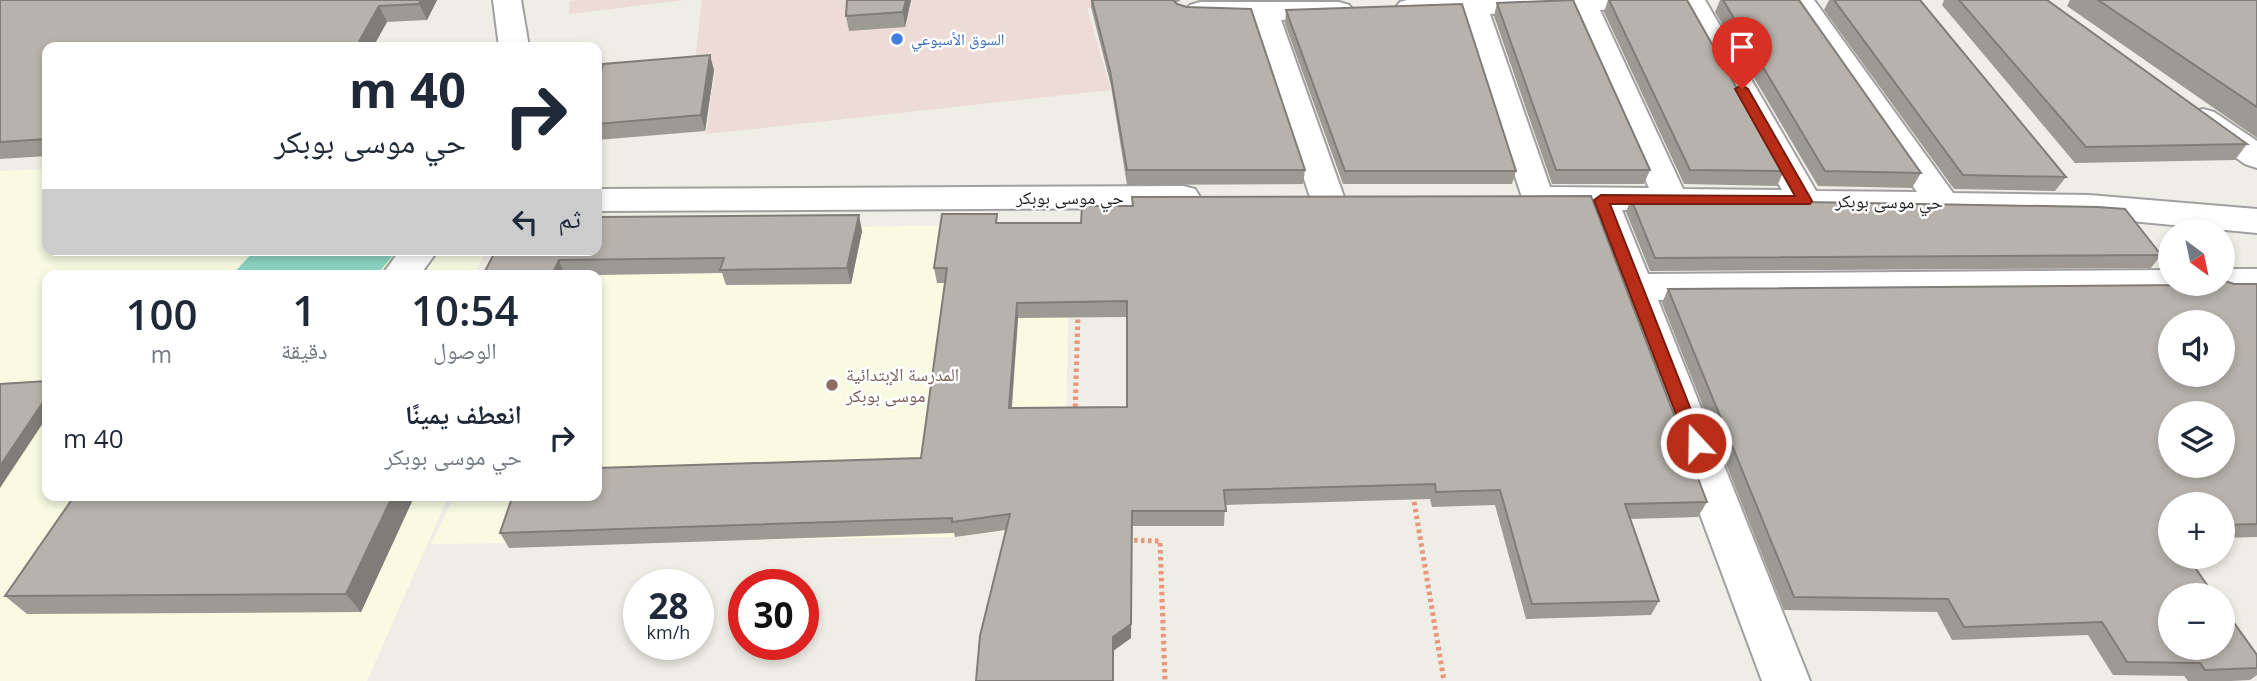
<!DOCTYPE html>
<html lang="ar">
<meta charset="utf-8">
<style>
body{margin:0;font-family:"Open Sans","Noto Naskh Arabic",sans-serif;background:#f6f6f7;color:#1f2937;direction:rtl;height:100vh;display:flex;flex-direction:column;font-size:26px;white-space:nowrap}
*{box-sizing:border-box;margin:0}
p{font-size:23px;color:#747a83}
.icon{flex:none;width:38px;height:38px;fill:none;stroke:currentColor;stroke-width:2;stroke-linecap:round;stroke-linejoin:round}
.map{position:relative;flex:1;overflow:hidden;direction:ltr}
.details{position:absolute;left:42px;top:270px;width:560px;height:231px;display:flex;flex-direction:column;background:#fff;border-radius:14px;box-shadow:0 4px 10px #0003;direction:rtl}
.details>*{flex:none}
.top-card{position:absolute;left:42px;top:42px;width:560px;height:214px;border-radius:14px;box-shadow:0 4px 10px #0003;direction:rtl;background:#fff;color:#1f2937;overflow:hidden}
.needle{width:46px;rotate:147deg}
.fabs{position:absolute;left:2158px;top:219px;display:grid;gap:14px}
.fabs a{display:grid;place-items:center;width:77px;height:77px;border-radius:50%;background:#fff;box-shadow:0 4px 10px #0003;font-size:35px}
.speed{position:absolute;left:623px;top:569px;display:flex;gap:14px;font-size:35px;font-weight:700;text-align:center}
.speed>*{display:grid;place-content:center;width:91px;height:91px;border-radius:50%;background:#fff;box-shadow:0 4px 10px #0003;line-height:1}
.speed small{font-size:18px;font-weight:400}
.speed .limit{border:10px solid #d22;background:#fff;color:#111}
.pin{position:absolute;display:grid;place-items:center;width:60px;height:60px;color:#fff;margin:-72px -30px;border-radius:50% 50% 50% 0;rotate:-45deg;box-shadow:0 0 7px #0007}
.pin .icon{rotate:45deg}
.me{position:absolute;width:77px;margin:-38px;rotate:339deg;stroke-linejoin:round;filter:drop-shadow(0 0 5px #0008)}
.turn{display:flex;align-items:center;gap:24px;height:147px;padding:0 21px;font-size:32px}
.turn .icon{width:91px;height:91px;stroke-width:2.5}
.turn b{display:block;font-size:49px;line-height:60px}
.then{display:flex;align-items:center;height:66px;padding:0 21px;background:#0003;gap:14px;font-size:26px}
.eta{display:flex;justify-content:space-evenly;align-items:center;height:119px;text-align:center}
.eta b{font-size:42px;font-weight:600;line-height:49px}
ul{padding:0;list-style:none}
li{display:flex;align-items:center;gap:21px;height:98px;padding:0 21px}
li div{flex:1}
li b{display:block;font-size:26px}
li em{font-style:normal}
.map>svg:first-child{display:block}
.commercial{fill:#eddbd7}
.education{fill:#f8fbe2}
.pitch{fill:#8dd5c3}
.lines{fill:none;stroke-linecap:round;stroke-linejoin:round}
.minor-casing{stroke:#a0a0a0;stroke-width:4}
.path{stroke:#ea967b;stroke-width:5;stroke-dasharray:3.5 3.5;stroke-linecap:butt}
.minor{fill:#fff;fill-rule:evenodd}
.wall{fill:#9d9a94;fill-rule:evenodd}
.shaded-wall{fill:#807d78}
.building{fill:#b7b3ac;stroke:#807d78;stroke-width:2;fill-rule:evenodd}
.route{fill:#b72d17;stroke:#771d0f;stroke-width:2}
.shop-dot{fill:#3f7fe0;stroke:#fff;stroke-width:2.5}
.education-dot{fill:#8d6e63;stroke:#fff;stroke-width:2.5}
.labels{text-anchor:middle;stroke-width:5;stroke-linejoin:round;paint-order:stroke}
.far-shop-label{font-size:16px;fill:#366cbe;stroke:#fff;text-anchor:start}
.street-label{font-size:18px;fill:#1f1f1f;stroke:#fff}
.education-label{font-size:18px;fill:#785e54;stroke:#fff;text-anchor:start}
</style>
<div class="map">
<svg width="2257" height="681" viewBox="0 0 2257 681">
<rect width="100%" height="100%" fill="#eeede6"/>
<!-- commercial -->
<g class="commercial">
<path d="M 577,0 L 684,0 L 569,14 L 570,1 Z"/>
<path d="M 702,0 L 1152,0 L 1153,2 L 1087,8 L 1111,90 L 706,134 L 715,71 L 694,71 Z"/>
</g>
<!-- education -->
<g class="education">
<path d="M 47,169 L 47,250 L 487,250 L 474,275 L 47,275 L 47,495 L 449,495 L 367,681 L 0,681 L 0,171 Z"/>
<path d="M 1070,223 L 1064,524 L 955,537 L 431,544 L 455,495 L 597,495 L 597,232 Z"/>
</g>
<!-- pitch -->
<path class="pitch" d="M 255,250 L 397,250 L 377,275 L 232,275 Z"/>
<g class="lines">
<defs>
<g id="minor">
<path d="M 493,0 L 521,0 L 529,47 L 499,47 Z"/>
<path d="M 1407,0 L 1651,0 L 1647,6 L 1600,10 L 1683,189 L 1782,190 L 1677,0 L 1705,0 L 1816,191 L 1917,192 L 1785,0 L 1814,0 L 1953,193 L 2089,195 L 2257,209 L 2257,233 L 2089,217 L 1622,210 L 1648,274 L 2170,270 L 2170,284 L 2188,284 L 2183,292 L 2170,296 L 1658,300 L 1810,681 L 1762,681 L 1587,210 L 1537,209 L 1525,206 L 1461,15 L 1400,14 L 1395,8 L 1400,2 ZM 1571,11 L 1649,188 L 1550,187 L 1490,14 Z"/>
<path d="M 1200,2 L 1339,2 L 1349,5 L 1354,11 L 1349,17 L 1281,20 L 1344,197 L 1339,205 L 1327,208 L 1315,205 L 1310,197 L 1252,20 L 1190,17 L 1185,11 L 1190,5 Z"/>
<path d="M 2203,109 L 2214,112 L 2257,141 L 2257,168 L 2245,164 L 2192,126 L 2187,119 L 2192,112 Z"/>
<path d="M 1183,186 L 1195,189 L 1200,197 L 1195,205 L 1183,208 L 597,211 L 597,189 Z"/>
<path d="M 400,250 L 438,250 L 420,275 L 382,275 Z"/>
<path d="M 2222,269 L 2257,269 L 2257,295 L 2222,295 L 2209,291 L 2204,284 L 2222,284 Z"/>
</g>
</defs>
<!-- minor casing -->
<use href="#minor" class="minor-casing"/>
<!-- path -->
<g class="path">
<path d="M 1075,414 L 1078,314"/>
<path d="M 1413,495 L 1444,681"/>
<path d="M 1127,540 L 1160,541 L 1165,681"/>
</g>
<!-- minor -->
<use href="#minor" class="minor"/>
</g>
<!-- wall -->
<g class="wall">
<path d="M 0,0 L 437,0 L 427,20 L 387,22 L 373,47 L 47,47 L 47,156 L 0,159 Z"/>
<path d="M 847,0 L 911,0 L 905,27 L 849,31 L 846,16 Z"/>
<path d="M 1091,0 L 1181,0 L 1175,3 L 1305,170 L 1303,184 L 1127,185 L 1111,86 L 1091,7 Z"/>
<path d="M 1229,0 L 1306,0 L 1264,1 Z"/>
<path d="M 1608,0 L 1687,0 L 1784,171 L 1777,186 L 1684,184 L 1604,12 Z"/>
<path d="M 1720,0 L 1799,0 L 1921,173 L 1912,188 L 1818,186 L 1715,12 Z"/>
<path d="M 1829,0 L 1920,0 L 2066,177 L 2055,191 L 1954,189 L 1824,10 Z"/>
<path d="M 1944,0 L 2047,0 L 2247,144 L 2235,160 L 2075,163 L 1942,5 Z"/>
<path d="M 2070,0 L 2257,0 L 2257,138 L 2067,6 Z"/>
<path d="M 1497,3 L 1650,170 L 1644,184 L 1552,184 L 1494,16 Z"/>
<path d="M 1286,10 L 1516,171 L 1512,184 L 1343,184 L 1285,24 Z"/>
<path d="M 714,70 L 705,131 L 597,140 L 597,86 Z"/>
<path d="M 1132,197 L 1707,502 L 1698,517 L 1630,519 L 1659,601 L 1651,615 L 1526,619 L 1495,505 L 1432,507 L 1430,499 L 1225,505 L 1224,526 L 1132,526 L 1131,638 L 1113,651 L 1006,530 L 955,537 L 954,533 L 509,548 L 500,533 L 921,458 L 945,283 L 937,283 L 934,268 L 998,223 L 1081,223 L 1132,206 ZM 1127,317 L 1127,407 L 1012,408 L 1018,318 Z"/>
<path d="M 1631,199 L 2161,255 L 2151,268 L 1650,271 L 1626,212 Z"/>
<path d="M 862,231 L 851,284 L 726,285 L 722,273 L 597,275 L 483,275 L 496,250 Z"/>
<path d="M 2257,284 L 2257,537 L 2222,538 L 2222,504 L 2170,504 L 2170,556 L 2257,655 L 2257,675 L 2250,680 L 2231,681 L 2188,681 L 2184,676 L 2113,675 L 2088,635 L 1952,640 L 1937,612 L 1784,610 L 1662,303 L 1668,289 Z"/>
<path d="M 415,495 L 361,612 L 27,614 L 5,596 Z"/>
</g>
<!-- shaded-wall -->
<g class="shaded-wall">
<path d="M 421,0 L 437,0 L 427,20 L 419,4 Z"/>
<path d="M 906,0 L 911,0 L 905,27 L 903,12 Z"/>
<path d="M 379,6 L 387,22 L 373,47 L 356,47 Z"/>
<path d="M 710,55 L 714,70 L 705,131 L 701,115 Z"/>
<path d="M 859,215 L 862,231 L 851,284 L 847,268 Z"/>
<path d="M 559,260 L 565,275 L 552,275 Z"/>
<path d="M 1017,303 L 1018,318 L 1010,423 L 1009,408 Z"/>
<path d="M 47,396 L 47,417 L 0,488 L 0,466 Z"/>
<path d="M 393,495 L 415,495 L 361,612 L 346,594 Z"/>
<path d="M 1132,511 L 1131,638 L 1113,651 L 1113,637 Z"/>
</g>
<!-- building -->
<g class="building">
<path d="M 0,0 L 421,0 L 419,4 L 379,6 L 356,47 L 47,47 L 47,139 L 0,142 Z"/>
<path d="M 847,0 L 906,0 L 903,12 L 846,16 Z"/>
<path d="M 1092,0 L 1173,0 L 1177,4 L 1187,7 L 1251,9 L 1305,170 L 1127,170 L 1110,71 Z"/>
<path d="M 1573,0 L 1650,170 L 1556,170 L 1497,3 Z"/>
<path d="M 1609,0 L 1687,0 L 1784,171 L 1690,170 Z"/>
<path d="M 1723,0 L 1799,0 L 1921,173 L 1825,171 Z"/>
<path d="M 1834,0 L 1920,0 L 2066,177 L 1963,175 Z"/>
<path d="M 1959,0 L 2047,0 L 2247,144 L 2086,147 Z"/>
<path d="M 2098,0 L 2257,0 L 2257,107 Z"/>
<path d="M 1462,4 L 1516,171 L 1345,171 L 1286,10 Z"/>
<path d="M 710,55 L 701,115 L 597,124 L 597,86 L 603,64 Z"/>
<path d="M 1591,196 L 1707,502 L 1625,504 L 1659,601 L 1532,604 L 1500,490 L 1436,492 L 1435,484 L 1224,490 L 1226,511 L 1132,511 L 1131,624 L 1113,637 L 1113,681 L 976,681 L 980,636 L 1010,514 L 952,522 L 952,518 L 500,533 L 513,495 L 597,495 L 597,468 L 921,458 L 947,268 L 934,268 L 942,214 L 997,214 L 996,223 L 1081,223 L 1082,206 L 1133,206 L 1132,197 ZM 1127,301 L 1127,407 L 1009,408 L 1017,303 Z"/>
<path d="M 1631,199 L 2098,207 L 2125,209 L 2161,255 L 1655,258 Z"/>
<path d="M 859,215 L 847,268 L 720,270 L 724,258 L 559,260 L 552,275 L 483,275 L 496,250 L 597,250 L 597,217 Z"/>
<path d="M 2222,280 L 2234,284 L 2257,284 L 2257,524 L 2222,525 L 2222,504 L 2170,504 L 2170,527 L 2166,527 L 2170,533 L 2170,556 L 2187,556 L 2214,595 L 2170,595 L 2170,648 L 2222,648 L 2222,606 L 2257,655 L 2257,668 L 2205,670 L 2200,663 L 2127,662 L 2102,622 L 1964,627 L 1948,599 L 1794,597 L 1668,289 L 2182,285 L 2186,284 L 2222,284 ZM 2170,322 L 2222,322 L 2222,374 L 2170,374 ZM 2170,413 L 2222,413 L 2222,466 L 2170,466 Z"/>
<path d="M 47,381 L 47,396 L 0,466 L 0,384 Z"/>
<path d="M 75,495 L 393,495 L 346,594 L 5,596 Z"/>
</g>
<!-- route -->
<path class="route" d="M 1742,85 L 1748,89 L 1812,201 L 1810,204 L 1610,204 L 1704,443 L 1696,450 L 1687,443 L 1594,200 L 1601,195 L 1795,196 L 1735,89 Z"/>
<!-- markers -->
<circle class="shop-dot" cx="897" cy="39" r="7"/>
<circle class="education-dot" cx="832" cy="385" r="7"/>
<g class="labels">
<!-- far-shop labels -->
<g class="far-shop-label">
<text x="911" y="45">السوق الأسبوعي</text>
</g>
<!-- street labels -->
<g class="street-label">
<text x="1070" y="204">حي موسى بوبكر</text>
<text transform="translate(1889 202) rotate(1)" y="6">حي موسى بوبكر</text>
</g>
<!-- education labels -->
<g class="education-label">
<text x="846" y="381">المدرسة الإبتدائية<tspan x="846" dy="21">موسى بوبكر</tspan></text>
</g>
</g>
</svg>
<div class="fabs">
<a><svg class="needle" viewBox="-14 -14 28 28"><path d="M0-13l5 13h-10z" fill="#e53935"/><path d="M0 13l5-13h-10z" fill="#747a83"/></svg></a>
<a><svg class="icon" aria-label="sound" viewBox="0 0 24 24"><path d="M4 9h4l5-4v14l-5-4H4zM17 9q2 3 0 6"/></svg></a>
<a><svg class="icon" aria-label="layers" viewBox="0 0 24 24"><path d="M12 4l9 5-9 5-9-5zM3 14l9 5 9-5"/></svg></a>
<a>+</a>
<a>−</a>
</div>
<div class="speed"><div>28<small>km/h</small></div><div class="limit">30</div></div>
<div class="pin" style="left:1742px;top:89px;background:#d93025"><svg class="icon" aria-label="arrive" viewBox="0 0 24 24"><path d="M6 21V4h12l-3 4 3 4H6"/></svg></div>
<svg class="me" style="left:1696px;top:443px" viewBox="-20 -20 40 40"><circle r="17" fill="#b72d17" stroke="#fff" stroke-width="3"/><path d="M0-11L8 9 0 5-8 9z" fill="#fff"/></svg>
<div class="top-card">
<div class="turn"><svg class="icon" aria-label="right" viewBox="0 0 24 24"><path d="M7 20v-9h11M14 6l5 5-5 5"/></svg><div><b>40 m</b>حي موسى بوبكر</div></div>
<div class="then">ثم<svg class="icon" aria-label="left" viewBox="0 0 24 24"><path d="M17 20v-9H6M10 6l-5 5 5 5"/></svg></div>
</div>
<section class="details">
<div class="eta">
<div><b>10:54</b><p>الوصول</p></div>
<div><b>1</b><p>دقيقة</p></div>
<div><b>100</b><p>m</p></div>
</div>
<ul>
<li><svg class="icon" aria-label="right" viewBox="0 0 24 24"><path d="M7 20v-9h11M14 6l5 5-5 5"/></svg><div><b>انعطف يمينًا</b><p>حي موسى بوبكر</p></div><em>40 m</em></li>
</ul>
</section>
</div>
